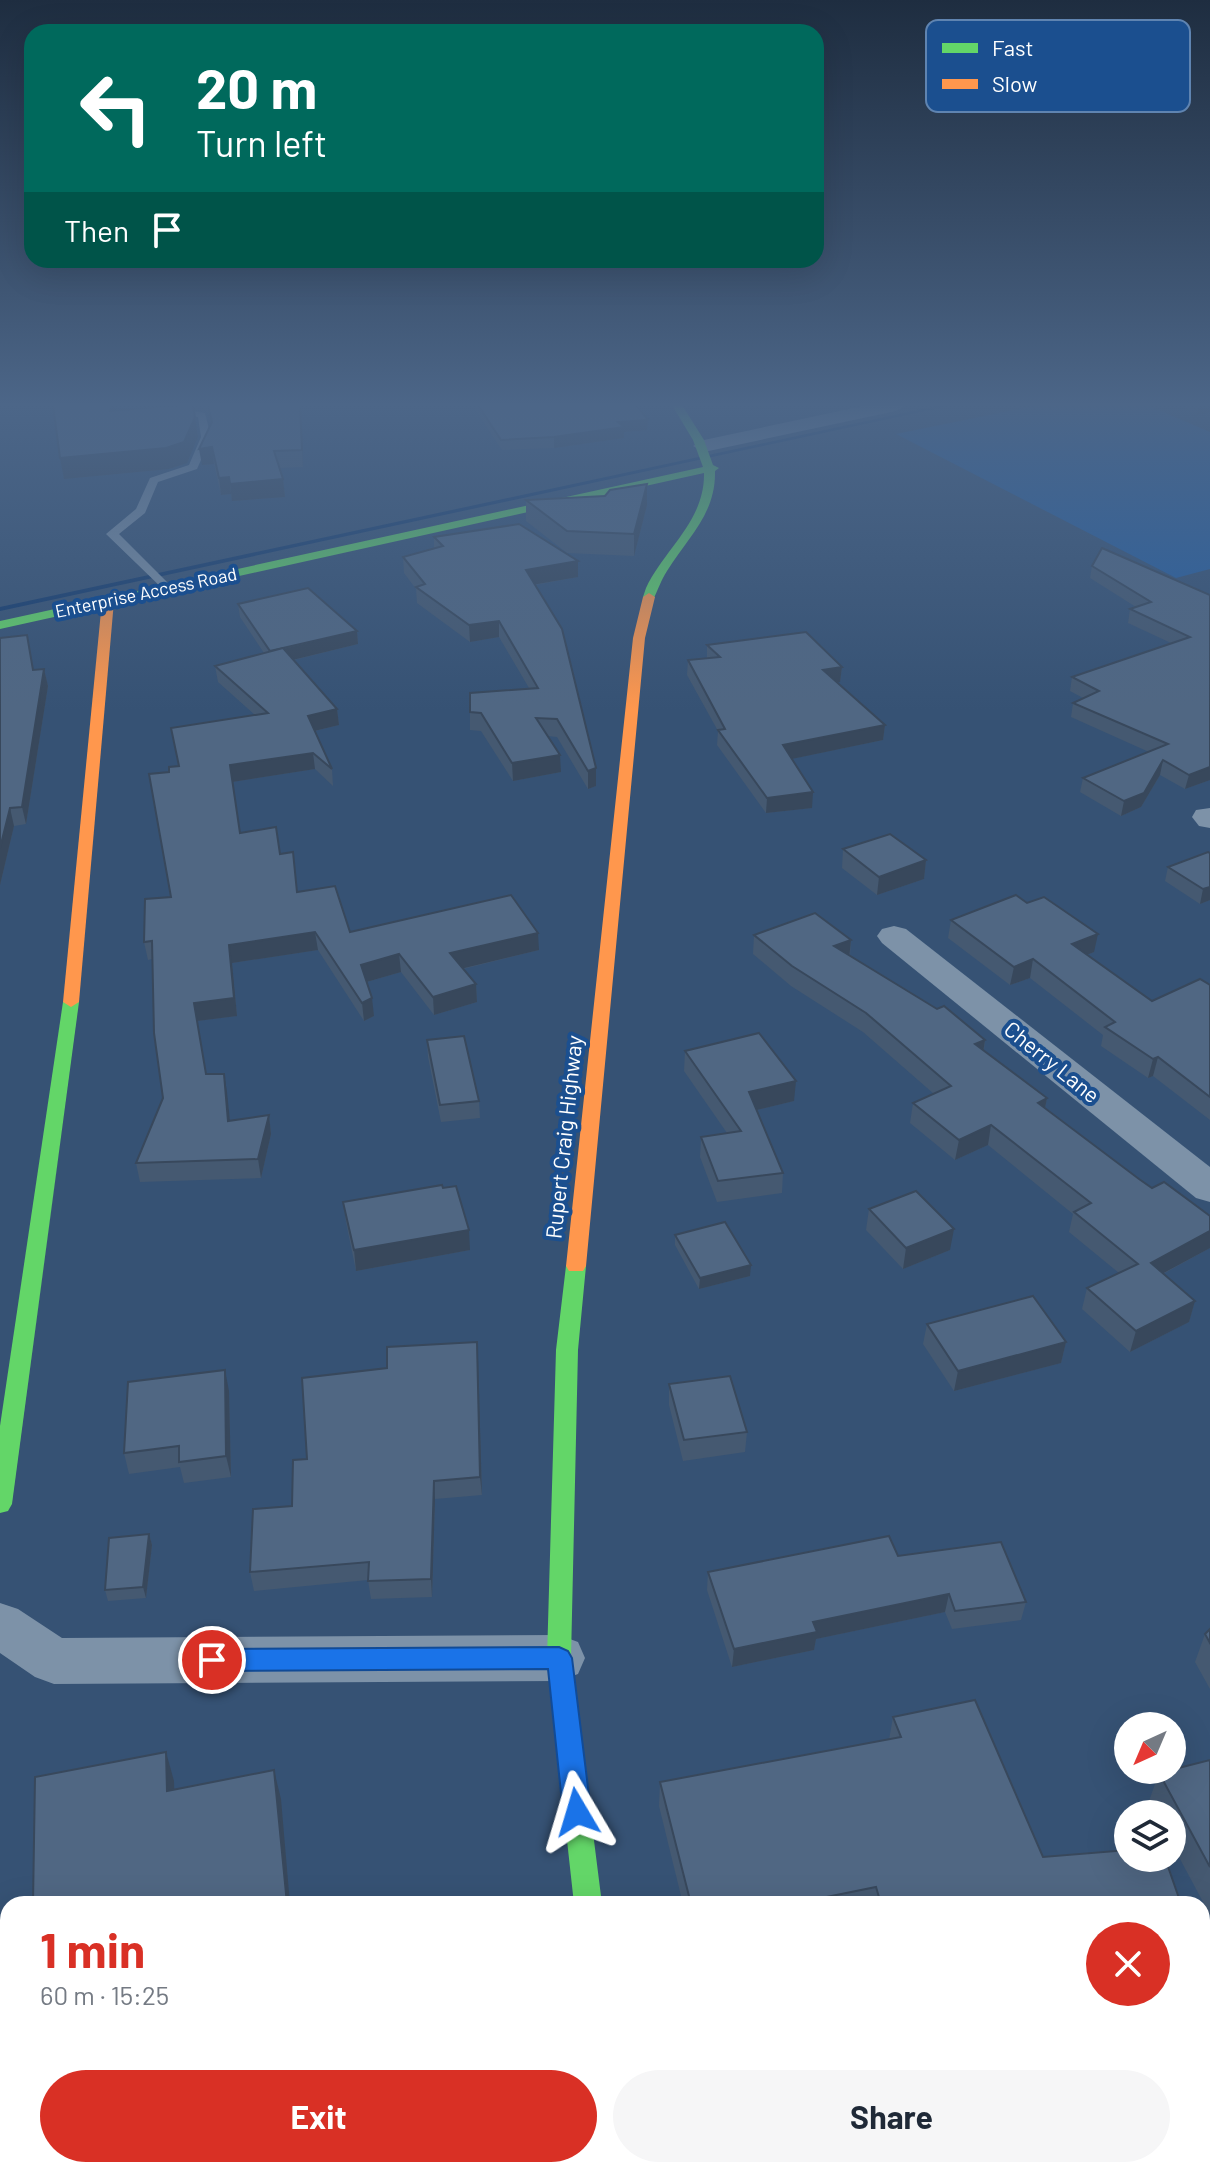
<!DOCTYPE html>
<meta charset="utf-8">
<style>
body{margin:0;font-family:Barlow,sans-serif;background:#f6f6f7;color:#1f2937;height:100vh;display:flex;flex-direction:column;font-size:30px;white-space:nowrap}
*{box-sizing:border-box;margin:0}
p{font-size:26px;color:#747a83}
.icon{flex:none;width:44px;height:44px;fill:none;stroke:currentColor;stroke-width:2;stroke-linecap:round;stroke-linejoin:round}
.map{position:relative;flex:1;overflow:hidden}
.side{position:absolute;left:0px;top:1896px;width:1210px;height:282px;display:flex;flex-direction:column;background:#fff;border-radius:24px 24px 0 0;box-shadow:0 8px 32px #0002}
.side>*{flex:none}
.banner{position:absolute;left:24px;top:24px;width:800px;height:244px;border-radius:24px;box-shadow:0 8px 32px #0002;background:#00695c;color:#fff;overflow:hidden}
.needle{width:52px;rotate:224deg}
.fabs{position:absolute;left:1114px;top:1712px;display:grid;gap:16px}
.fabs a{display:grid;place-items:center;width:72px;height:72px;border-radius:50%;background:#fff;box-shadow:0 8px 32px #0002;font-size:40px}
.pin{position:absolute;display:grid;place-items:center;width:68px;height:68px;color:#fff;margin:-34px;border:4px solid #fff;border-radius:50%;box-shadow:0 2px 8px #0007}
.me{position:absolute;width:88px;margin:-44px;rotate:353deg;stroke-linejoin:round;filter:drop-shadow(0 0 6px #0008)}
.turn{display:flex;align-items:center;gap:28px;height:168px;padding:0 40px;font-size:36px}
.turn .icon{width:104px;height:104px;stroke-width:2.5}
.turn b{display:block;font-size:56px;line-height:68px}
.then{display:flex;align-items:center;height:76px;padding:0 40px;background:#0003;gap:16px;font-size:30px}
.round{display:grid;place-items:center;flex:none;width:84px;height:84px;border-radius:42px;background:#f6f6f7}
.summary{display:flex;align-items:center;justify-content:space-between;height:136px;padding:0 40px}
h1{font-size:48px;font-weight:700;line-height:60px;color:#d93025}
.action{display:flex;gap:16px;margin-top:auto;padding:16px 40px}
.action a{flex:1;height:92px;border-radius:48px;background:#d93025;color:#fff;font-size:32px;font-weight:700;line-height:92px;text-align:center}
.action a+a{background:#f6f6f7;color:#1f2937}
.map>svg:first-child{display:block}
.green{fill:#265fa1}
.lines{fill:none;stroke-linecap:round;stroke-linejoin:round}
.stream{fill:#153c6e;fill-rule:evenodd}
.lane{fill:#7d92a8;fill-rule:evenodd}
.street{fill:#7d92a8;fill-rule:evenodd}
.fast{fill:#63d668;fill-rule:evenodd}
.slow{fill:#ff974d;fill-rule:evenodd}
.wall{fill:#455971}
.shaded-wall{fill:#38485c}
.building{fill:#506783;stroke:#38485c;stroke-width:2}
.route{fill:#1a73e8;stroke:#114b97;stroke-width:2}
.labels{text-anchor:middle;stroke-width:8;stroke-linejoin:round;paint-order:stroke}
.far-street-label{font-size:18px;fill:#fff;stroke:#1b4f8f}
.street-label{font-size:22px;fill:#fff;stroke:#1b4f8f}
.key{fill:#1b4f8f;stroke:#5f84b1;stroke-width:2}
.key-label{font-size:22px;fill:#fff}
</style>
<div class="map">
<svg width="1210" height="2177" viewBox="0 0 1210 2177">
<rect width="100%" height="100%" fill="#365274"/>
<!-- green -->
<path class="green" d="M 1038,405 L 1147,405 L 1210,432 L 1210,569 L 1176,578 L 896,434 Z"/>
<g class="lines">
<!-- stream -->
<path class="stream" d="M 941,405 L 953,405 L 0,611 L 0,607 Z"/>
<!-- lane -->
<path class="lane" d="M 153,405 L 205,413 L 211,437 L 197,469 L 158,482 L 145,513 L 119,534 L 170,585 L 172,588 L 166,592 L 106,534 L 136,509 L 150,478 L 189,465 L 201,437 L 198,417 L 154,411 Z"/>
<!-- street -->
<g class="street">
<path d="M 868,405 L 906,405 L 896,411 L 704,452 L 693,446 L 704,440 Z"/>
<path d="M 1210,808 L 1210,828 L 1199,826 L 1192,817 L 1196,810 Z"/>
<path d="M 894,926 L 906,929 L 1210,1167 L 1210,1202 L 1196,1198 L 882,943 L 877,936 L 882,929 Z"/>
<path d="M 0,1603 L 18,1609 L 62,1638 L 559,1635 L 578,1642 L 585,1658 L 578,1674 L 559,1681 L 54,1684 L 35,1677 L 0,1653 Z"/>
</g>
<!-- fast -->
<g class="fast">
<path d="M 672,405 L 682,405 L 704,440 L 713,465 L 719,468 L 715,471 C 716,514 688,537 667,571 C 661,580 658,590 653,600 L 643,597 L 646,588 C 665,548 705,521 704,473 L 0,629 L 0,621 L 703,467 L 693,440 Z"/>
<path d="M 71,997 L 79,1002 L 12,1504 L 8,1511 L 0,1513 L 0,1426 L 63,1002 Z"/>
<path d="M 576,1259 L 583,1261 L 586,1266 L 578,1350 L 571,1658 L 602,1904 L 574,1904 L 547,1658 L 556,1350 L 566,1266 L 569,1261 Z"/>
</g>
<!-- slow -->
<g class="slow">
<path d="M 649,593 L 655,597 L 645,638 L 586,1266 L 583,1271 L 569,1271 L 566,1266 L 633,638 L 643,597 Z"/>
<path d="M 108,597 L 114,601 L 79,1002 L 71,1007 L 63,1002 L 102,601 Z"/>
<path d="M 605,2170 L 637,2170 L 638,2177 L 606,2177 Z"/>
</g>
</g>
<!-- wall -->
<g class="wall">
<path d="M 53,405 L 117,405 L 116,410 L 180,405 L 301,405 L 303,467 L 279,468 L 283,479 L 285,497 L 232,501 L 231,494 L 221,495 L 214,464 L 202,465 L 211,424 L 208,412 L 194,409 L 198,437 L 187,463 L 169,469 L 64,479 Z"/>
<path d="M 476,405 L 636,405 L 648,420 L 647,430 L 624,432 L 624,438 L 554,448 L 502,450 L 476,411 Z"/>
<path d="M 1177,405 L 1210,405 L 1197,415 Z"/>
<path d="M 605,496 L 647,505 L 634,556 L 567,553 L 526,521 L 526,500 Z"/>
<path d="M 434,537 L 578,561 L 578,577 L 535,585 L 596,786 L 588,789 L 557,737 L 548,736 L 561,772 L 513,781 L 481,731 L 470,730 L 470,712 L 529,688 L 499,637 L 470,642 L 417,603 L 416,589 L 404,573 L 403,557 L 434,549 Z"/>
<path d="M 1092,566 L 1210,595 L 1210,780 L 1185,789 L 1160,775 L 1141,807 L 1121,816 L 1080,792 L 1083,778 L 1149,752 L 1071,717 L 1073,703 L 1083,698 L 1070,691 L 1072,677 L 1171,643 L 1128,623 L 1130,609 L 1136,607 L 1090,578 Z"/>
<path d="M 238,604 L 357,631 L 358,644 L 294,660 L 337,709 L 339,725 L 315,731 L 332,769 L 333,786 L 315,769 L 232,782 L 240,833 L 280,854 L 297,892 L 350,932 L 539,950 L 463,969 L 476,984 L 477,1002 L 434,1015 L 401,972 L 367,982 L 374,1016 L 364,1021 L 318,950 L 232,963 L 237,1016 L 197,1021 L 206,1074 L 224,1074 L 230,1121 L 269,1115 L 271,1134 L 261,1178 L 140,1182 L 136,1163 L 163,1098 L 152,959 L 148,960 L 144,942 L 171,897 L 169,772 L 255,715 L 218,682 L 215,666 L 264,653 L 240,617 Z"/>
<path d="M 0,638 L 34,670 L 44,669 L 48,686 L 26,824 L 14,826 L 0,885 Z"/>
<path d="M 707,645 L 842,667 L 840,682 L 837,682 L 885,725 L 883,740 L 791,759 L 812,808 L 766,813 L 717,745 L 718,731 L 687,675 L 688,660 L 707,658 Z"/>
<path d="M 843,849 L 926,860 L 924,879 L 877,895 L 842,868 Z"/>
<path d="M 1210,853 L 1210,900 L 1200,904 L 1165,881 L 1168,867 Z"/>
<path d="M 951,920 L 1094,952 L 1087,955 L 1152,1001 L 1210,985 L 1210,1120 L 1153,1076 L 1148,1078 L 1101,1046 L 1103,1035 L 1030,978 L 1010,985 L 948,938 Z"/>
<path d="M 754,935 L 851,940 L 850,956 L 985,1040 L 984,1050 L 1047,1098 L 1045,1108 L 1139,1179 L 1152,1188 L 1210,1216 L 1210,1248 L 1163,1274 L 1195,1301 L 1189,1322 L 1130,1352 L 1082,1309 L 1087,1288 L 1119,1273 L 1069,1232 L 1073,1214 L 988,1145 L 955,1160 L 910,1123 L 913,1103 L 934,1094 L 863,1032 L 791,986 L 753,954 Z"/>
<path d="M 427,1040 L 479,1101 L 480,1118 L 441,1122 L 428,1057 Z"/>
<path d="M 685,1051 L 794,1101 L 757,1110 L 783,1173 L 782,1193 L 717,1202 L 700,1157 L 701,1137 L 727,1133 L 684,1071 Z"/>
<path d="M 343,1202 L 470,1250 L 356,1271 L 346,1222 Z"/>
<path d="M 869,1209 L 950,1250 L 903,1269 L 866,1230 Z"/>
<path d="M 675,1235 L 750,1276 L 699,1289 L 675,1245 Z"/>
<path d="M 927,1324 L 1066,1342 L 1061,1363 L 954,1391 L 923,1344 Z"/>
<path d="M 478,1360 L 482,1495 L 435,1499 L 432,1597 L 371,1599 L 368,1580 L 254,1591 L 250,1572 L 292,1506 L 307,1459 Z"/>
<path d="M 669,1384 L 747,1432 L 745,1452 L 683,1461 L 669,1405 Z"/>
<path d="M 229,1391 L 231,1477 L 184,1483 L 180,1467 L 129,1474 L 124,1453 Z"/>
<path d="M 149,1534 L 152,1545 L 146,1598 L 108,1601 L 105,1590 Z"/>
<path d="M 898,1556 L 1026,1602 L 1021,1620 L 952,1629 L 945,1612 L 816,1639 L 814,1650 L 732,1667 L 707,1590 L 708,1572 Z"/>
<path d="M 1210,1629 L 1210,1689 L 1195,1662 L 1205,1634 Z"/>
<path d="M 893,1717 L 1043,1857 L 1181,1904 L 683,1904 L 659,1806 L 660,1782 L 889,1740 Z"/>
<path d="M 1210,1760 L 1210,1915 L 1172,1844 L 1172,1814 L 1156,1814 L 1149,1801 L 1159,1773 Z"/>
<path d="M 1202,1968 L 1210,1992 L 1210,2004 L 1202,2022 Z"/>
</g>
<!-- shaded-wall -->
<g class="shaded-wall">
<path d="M 111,405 L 117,405 L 113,431 L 110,411 Z"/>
<path d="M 300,405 L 301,405 L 303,467 L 302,450 Z"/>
<path d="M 752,405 L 779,405 L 751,410 Z"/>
<path d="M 1199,405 L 1210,405 L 1210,412 L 1197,415 Z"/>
<path d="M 195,417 L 198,437 L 187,463 L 169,469 L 64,479 L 60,458 Z"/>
<path d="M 648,420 L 647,430 L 624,432 L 624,438 L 554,448 L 554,437 L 618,422 Z"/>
<path d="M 212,447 L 214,464 L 202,465 L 199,449 Z"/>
<path d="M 229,477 L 231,494 L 221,495 L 219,478 Z"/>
<path d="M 283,479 L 285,497 L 232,501 L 230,484 Z"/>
<path d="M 647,484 L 647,505 L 634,556 L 634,534 Z"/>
<path d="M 578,561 L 578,577 L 526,586 L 526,570 Z"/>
<path d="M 499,621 L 499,637 L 470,642 L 469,625 Z"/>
<path d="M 357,631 L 358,644 L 272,665 L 271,652 Z"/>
<path d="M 842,667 L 840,682 L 822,684 L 823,670 Z"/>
<path d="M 44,669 L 48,686 L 26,824 L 22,807 Z"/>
<path d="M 337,709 L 339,725 L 310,732 L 308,716 Z"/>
<path d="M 885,725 L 883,740 L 782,761 L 783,745 Z"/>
<path d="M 313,753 L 315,769 L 232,782 L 230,765 Z"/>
<path d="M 560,755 L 561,772 L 513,781 L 512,763 Z"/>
<path d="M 1163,760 L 1160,775 L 1141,807 L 1121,816 L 1124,801 Z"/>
<path d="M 1210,767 L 1210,780 L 1185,789 L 1189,775 Z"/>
<path d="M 596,768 L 596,786 L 588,789 L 588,771 Z"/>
<path d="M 813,792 L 812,808 L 766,813 L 767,798 Z"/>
<path d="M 10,808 L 14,826 L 0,885 L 0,848 Z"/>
<path d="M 926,860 L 924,879 L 877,895 L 879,877 Z"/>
<path d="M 1210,887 L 1210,900 L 1200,904 L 1203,889 Z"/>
<path d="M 315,932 L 318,950 L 232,963 L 237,1016 L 197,1021 L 194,1003 L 229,945 Z"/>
<path d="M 538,933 L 539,950 L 452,971 L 450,953 Z"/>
<path d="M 1098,934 L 1094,952 L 1069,962 L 1072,944 Z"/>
<path d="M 851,940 L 849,959 L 834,946 Z"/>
<path d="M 399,954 L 401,972 L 363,983 L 361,965 Z"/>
<path d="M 1033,959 L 1030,978 L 1010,985 L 1014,967 Z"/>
<path d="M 476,984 L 477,1002 L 434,1015 L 433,997 Z"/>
<path d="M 372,998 L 374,1016 L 364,1021 L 362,1003 Z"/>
<path d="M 985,1040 L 982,1060 L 975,1044 Z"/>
<path d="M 1158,1057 L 1153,1076 L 1148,1078 L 1153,1059 Z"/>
<path d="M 224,1074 L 227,1092 L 232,1140 L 228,1121 Z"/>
<path d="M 796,1081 L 794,1101 L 748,1112 L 749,1092 Z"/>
<path d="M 1047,1098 L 1043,1118 L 1038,1103 Z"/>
<path d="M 269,1115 L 271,1134 L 261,1178 L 258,1159 Z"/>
<path d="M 991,1125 L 988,1145 L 955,1160 L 959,1140 Z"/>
<path d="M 954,1229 L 950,1250 L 903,1269 L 906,1248 Z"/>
<path d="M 469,1230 L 470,1250 L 356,1271 L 354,1250 Z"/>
<path d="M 1210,1231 L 1210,1248 L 1145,1283 L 1151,1263 Z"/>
<path d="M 751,1265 L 750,1276 L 699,1289 L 700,1278 Z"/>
<path d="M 1195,1301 L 1189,1322 L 1130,1352 L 1136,1331 Z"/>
<path d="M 477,1342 L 478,1360 L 482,1495 L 480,1477 Z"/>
<path d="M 1066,1342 L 1061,1363 L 954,1391 L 958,1371 Z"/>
<path d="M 225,1370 L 229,1391 L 231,1477 L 226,1456 Z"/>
<path d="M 434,1481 L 435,1499 L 432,1597 L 431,1579 Z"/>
<path d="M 149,1534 L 152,1545 L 146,1598 L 143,1587 Z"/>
<path d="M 949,1594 L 945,1612 L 816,1639 L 814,1650 L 732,1667 L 734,1649 L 813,1622 Z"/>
<path d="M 166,1752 L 174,1781 L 175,1820 L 167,1791 Z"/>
<path d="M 274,1770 L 281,1799 L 290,1904 L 287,1904 Z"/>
</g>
<!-- building -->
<g class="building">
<path d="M 53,405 L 111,405 L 110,411 L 180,405 L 193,405 L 195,417 L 184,442 L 166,448 L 60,458 Z"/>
<path d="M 208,405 L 300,405 L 302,450 L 274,451 L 283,479 L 230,484 L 229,477 L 219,478 L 212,447 L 199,449 L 212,422 Z"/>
<path d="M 478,405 L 636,405 L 648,420 L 618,422 L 624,427 L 554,437 L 501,440 Z"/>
<path d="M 647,484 L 634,534 L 567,531 L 526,500 L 605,496 L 610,490 Z"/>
<path d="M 519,524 L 578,561 L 526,570 L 562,629 L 596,768 L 588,771 L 557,719 L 536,718 L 560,755 L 512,763 L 481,713 L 470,712 L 470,693 L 538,688 L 499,621 L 469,625 L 416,587 L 425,584 L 403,557 L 443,546 L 434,537 Z"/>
<path d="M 1102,548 L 1210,595 L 1210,767 L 1189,775 L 1163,760 L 1144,793 L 1124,801 L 1083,778 L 1168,744 L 1073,703 L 1099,691 L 1072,677 L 1190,637 L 1130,609 L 1151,602 L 1092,566 Z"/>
<path d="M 308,588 L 357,631 L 270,651 L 238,604 Z"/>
<path d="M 806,632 L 842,667 L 823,670 L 885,725 L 783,745 L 813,792 L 767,798 L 718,730 L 725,729 L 688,660 L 720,657 L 707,645 Z"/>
<path d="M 27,635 L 33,670 L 44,669 L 22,807 L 10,808 L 0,848 L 0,638 Z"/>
<path d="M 283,648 L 337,709 L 308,716 L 332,769 L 313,753 L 230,765 L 240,833 L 276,827 L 280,854 L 293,852 L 297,892 L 335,886 L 350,932 L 511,895 L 538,933 L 450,953 L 476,984 L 433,997 L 399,954 L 361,965 L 372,998 L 362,1003 L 315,932 L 229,945 L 234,998 L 194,1003 L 206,1074 L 224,1074 L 228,1121 L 269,1115 L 258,1159 L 136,1163 L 163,1098 L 154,1033 L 152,941 L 144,942 L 145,899 L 171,897 L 149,774 L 169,772 L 169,767 L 179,766 L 171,728 L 268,713 L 215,666 Z"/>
<path d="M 890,834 L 926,860 L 879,877 L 843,849 Z"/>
<path d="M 1208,852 L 1210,853 L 1210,887 L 1203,889 L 1168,867 Z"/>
<path d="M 1016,895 L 1027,903 L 1044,897 L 1098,934 L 1072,944 L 1152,1001 L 1200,979 L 1210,985 L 1210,1097 L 1158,1057 L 1153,1059 L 1105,1027 L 1115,1022 L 1033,959 L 1014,967 L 951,920 Z"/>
<path d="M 815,913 L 851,940 L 834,946 L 937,1009 L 944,1006 L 985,1040 L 975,1044 L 1047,1098 L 1038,1103 L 1139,1179 L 1152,1188 L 1164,1182 L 1210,1216 L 1210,1231 L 1151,1263 L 1195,1301 L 1136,1331 L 1087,1288 L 1138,1264 L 1074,1212 L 1091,1203 L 991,1125 L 959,1140 L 913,1103 L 951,1086 L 866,1013 L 792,966 L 754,935 Z"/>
<path d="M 759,1033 L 796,1081 L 749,1092 L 783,1173 L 718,1181 L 701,1137 L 741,1131 L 685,1051 Z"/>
<path d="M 464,1036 L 479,1101 L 440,1105 L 427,1040 Z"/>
<path d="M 442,1185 L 443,1188 L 456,1186 L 469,1230 L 354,1250 L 343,1202 Z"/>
<path d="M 916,1191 L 954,1229 L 906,1248 L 869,1209 Z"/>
<path d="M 725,1222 L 751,1265 L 700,1278 L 675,1235 Z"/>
<path d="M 1033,1296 L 1066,1342 L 958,1371 L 927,1324 Z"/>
<path d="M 477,1342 L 480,1477 L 434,1481 L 431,1579 L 368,1581 L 369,1562 L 250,1572 L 253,1509 L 292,1506 L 293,1460 L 307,1459 L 302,1378 L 387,1368 L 387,1347 Z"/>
<path d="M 225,1370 L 226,1456 L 179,1462 L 179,1446 L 124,1453 L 128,1382 Z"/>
<path d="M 730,1376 L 747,1432 L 684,1440 L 669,1384 Z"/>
<path d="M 149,1534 L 143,1587 L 105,1590 L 109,1538 Z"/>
<path d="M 889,1536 L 898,1556 L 1001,1542 L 1026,1602 L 955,1611 L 949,1594 L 813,1622 L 817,1632 L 734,1649 L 708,1572 Z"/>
<path d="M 1210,1629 L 1210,1643 L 1205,1634 Z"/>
<path d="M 975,1700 L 1043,1857 L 1128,1850 L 1128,1858 L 1165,1858 L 1181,1904 L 881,1904 L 876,1887 L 792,1904 L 691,1904 L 660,1782 L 901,1737 L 893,1717 Z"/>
<path d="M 166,1752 L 167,1791 L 274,1770 L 287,1904 L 33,1904 L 35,1777 Z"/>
<path d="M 1210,1760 L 1210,1867 L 1159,1773 Z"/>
<path d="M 1202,1968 L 1210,1992 L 1210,1999 L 1202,2000 Z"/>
</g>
<!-- sky -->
<linearGradient id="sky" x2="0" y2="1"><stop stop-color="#1e2d40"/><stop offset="0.57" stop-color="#4c6688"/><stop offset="1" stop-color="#4c6688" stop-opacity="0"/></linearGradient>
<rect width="1210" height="710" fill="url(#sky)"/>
<!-- route -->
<path class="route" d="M 559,1647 L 568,1651 L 572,1658 L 591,1812 L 587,1821 L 577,1825 L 567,1821 L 563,1812 L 548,1669 L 212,1671 L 203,1668 L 199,1660 L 203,1652 L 212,1649 Z"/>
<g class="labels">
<!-- far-street labels -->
<g class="far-street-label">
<text transform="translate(146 593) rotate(-12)" y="6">Enterprise Access Road</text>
</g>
<!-- street labels -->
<g class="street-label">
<text transform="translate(1052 1062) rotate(39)" y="8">Cherry Lane</text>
<text transform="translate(564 1137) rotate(-84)" y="8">Rupert Craig Highway</text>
</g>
</g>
<!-- legend -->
<rect x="926" y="20" width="264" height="92" rx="12" class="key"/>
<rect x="942" y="43" width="36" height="10" fill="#63d668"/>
<rect x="942" y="79" width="36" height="10" fill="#ff974d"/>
<g class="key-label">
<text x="992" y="56">Fast</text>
<text x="992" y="92">Slow</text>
</g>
</svg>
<div class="fabs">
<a><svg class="needle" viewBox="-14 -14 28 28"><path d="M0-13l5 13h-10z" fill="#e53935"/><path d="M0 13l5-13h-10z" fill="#747a83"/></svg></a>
<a><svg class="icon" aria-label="layers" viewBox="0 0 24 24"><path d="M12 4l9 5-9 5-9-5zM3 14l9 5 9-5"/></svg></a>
</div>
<div class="pin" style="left:212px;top:1660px;background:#d93025"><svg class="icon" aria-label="arrive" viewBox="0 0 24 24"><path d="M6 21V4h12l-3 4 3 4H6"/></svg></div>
<svg class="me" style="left:577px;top:1812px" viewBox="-20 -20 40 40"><path d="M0-17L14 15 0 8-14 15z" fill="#1a73e8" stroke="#fff" stroke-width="4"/></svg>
<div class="banner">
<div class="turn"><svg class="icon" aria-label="left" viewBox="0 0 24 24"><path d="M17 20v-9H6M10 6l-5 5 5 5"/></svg><div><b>20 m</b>Turn left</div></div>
<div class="then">Then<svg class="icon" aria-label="arrive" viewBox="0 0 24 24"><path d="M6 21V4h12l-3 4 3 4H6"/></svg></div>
</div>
<section class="side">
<div class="summary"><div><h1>1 min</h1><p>60 m · 15:25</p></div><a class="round" style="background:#d93025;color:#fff"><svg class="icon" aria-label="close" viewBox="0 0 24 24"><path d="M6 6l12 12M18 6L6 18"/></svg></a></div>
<div class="action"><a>Exit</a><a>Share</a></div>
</section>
</div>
